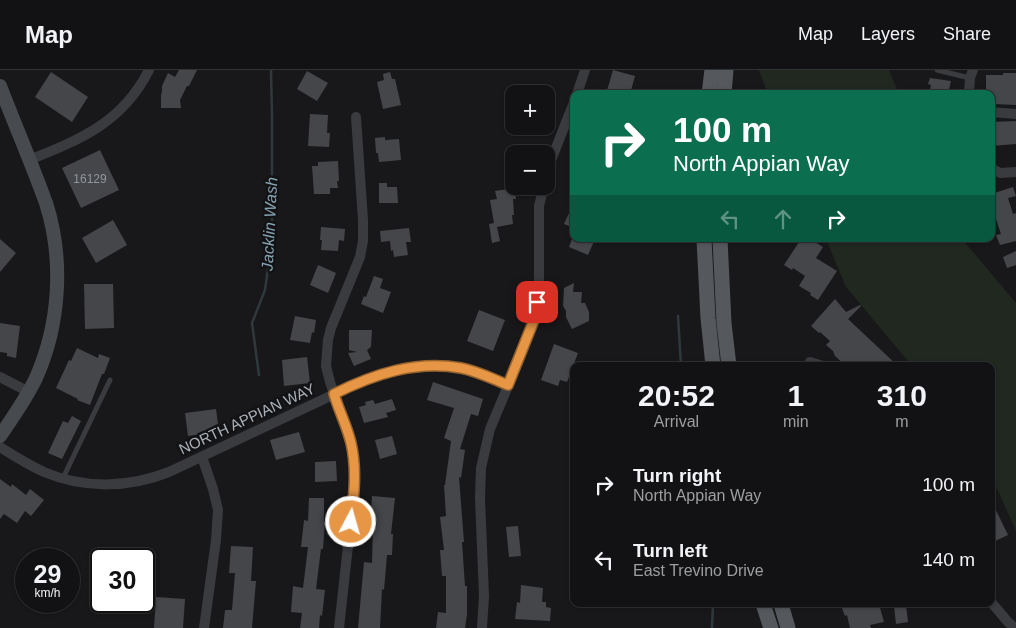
<!DOCTYPE html>
<meta charset="utf-8">
<style>
body{margin:0;font-family:Arial,sans-serif;background:#1f2022;color:#f1f3f6;height:100vh;display:flex;flex-direction:column;font-size:19px;white-space:nowrap}
*{box-sizing:border-box;margin:0}
p{font-size:16px;color:#9c9ea0}
.icon{flex:none;width:28px;height:28px;fill:none;stroke:currentColor;stroke-width:2;stroke-linecap:round;stroke-linejoin:round}
.map{position:relative;flex:1;overflow:hidden}
.panel{position:absolute;left:570px;top:292px;width:425px;height:245px;display:flex;flex-direction:column;background:#121214;border-radius:10px;box-shadow:0 1px 4px #0004,0 0 0 1px #313234}
.panel>*{flex:none}
.banner{position:absolute;left:570px;top:20px;width:425px;height:152px;border-radius:10px;box-shadow:0 1px 4px #0004,0 0 0 1px #313234;background:#0b6e4f;color:#fff;overflow:hidden}
.fabs{position:absolute;left:505px;top:15px;display:grid;gap:10px}
.fabs a{display:grid;place-items:center;width:50px;height:50px;border-radius:10px;background:#121214;box-shadow:0 1px 4px #0004,0 0 0 1px #313234;font-size:25px}
.speed{position:absolute;left:15px;top:478px;display:flex;gap:10px;font-size:25px;font-weight:700;text-align:center}
.speed>*{display:grid;place-content:center;width:65px;height:65px;border-radius:50%;background:#121214;box-shadow:0 1px 4px #0004,0 0 0 1px #313234;line-height:1}
.speed small{font-size:12px;font-weight:400}
.speed .limit{border:2px solid #111;border-radius:8px;background:#fff;color:#111}
.pin{position:absolute;display:grid;place-items:center;width:42px;height:42px;color:#fff;margin:-21px;border-radius:10px;box-shadow:0 2px 8px #0006}
.me{position:absolute;width:55px;margin:-28px;rotate:6deg;stroke-linejoin:round;filter:drop-shadow(0 0 4px #0008)}
.turn{display:flex;align-items:center;gap:18px;height:105px;padding:0 20px;font-size:22px}
.turn .icon{width:65px;height:65px;stroke-width:2.5}
.turn b{display:block;font-size:35px;line-height:42px}
.lanes{display:flex;align-items:center;height:48px;padding:0 20px;background:#0003;justify-content:center;gap:25px;direction:ltr}
.lanes .off{opacity:.35}
.eta{display:flex;justify-content:space-evenly;align-items:center;height:85px;text-align:center}
.eta b{font-size:30px;font-weight:700;line-height:35px}
ul{padding:0;list-style:none}
li{display:flex;align-items:center;gap:15px;height:75px;padding:0 20px}
li div{flex:1}
li b{display:block;font-size:19px}
li em{font-style:normal}
header{display:flex;align-items:center;gap:30px;box-sizing:border-box;height:70px;padding:0 25px;background:#121214;border-bottom:1px solid #313234}
header strong{font-size:24px}
nav{display:flex;gap:28px;margin-inline-start:auto;font-size:18px}
.map>svg:first-child{display:block}
.green{fill:#202820}
.lines{fill:none;stroke-linecap:round;stroke-linejoin:round}
.stream{stroke:#2f393d;stroke-width:2.5}
.building{fill:#45464a}
.lane{stroke:#393b3f;stroke-width:5}
.street{stroke:#393b3f;stroke-width:10}
.secondary{stroke:#474a4e;stroke-width:14}
.primary{stroke:#55585d;stroke-width:15}
.route-casing{stroke:#96622c;stroke-width:12}
.route{stroke:#e69644;stroke-width:9}
.labels{text-anchor:middle;stroke-width:5;stroke-linejoin:round;paint-order:stroke}
.number-label{font-size:12px;fill:#92969d}
.street-label{font-size:15px;fill:#abb1b9;stroke:#131315}
.water-label{font-size:16px;font-style:italic;fill:#85a3b1;stroke:#131315}
</style>
<header>
<strong>Map</strong>
<nav><a>Map</a><a>Layers</a><a>Share</a></nav>
</header>
<div class="map">
<svg width="1016" height="558" viewBox="0 0 1016 558">
<rect width="100%" height="100%" fill="#18181a"/>
<!-- green -->
<g class="green">
<path d="M 759,0 L 889,0 L 899,24 L 768,24 Z"/>
<path d="M 826,169 L 962,169 L 1016,233 L 1016,461 L 991,405 L 991,296 L 912,296 L 846,217 Z"/>
</g>
<g class="lines">
<!-- stream -->
<g class="stream">
<path d="M 678,246 L 681,296"/>
<path d="M 259,305 L 252,253 L 265,220 L 272,170 L 272,46 L 271,0"/>
<path d="M 712,558 L 713,534"/>
</g>
</g>
<!-- building -->
<g class="building">
<path d="M 179,0 L 197,0 L 189,16 L 187,16 L 180,30 L 181,38 L 161,38 L 161,25 L 162,22 L 162,16 L 168,3 L 175,7 Z"/>
<path d="M 613,0 L 635,6 L 630,24 L 606,24 Z"/>
<path d="M 307,1 L 328,13 L 317,31 L 297,19 Z"/>
<path d="M 51,2 L 88,27 L 72,52 L 35,27 Z"/>
<path d="M 390,2 L 392,9 L 395,9 L 401,35 L 383,39 L 377,12 L 384,10 L 383,4 Z"/>
<path d="M 1003,3 L 1016,3 L 1016,35 L 993,34 L 991,34 L 991,24 L 986,24 L 986,5 L 1003,5 Z"/>
<path d="M 930,8 L 951,11 L 948,24 L 929,24 L 931,15 L 928,14 Z"/>
<path d="M 310,44 L 328,45 L 327,63 L 330,63 L 329,77 L 308,76 Z"/>
<path d="M 1016,51 L 1016,74 L 991,76 L 991,52 Z"/>
<path d="M 385,67 L 385,70 L 399,69 L 401,90 L 379,92 L 378,83 L 376,83 L 375,68 Z"/>
<path d="M 100,80 L 119,120 L 81,138 L 62,98 Z"/>
<path d="M 338,91 L 339,111 L 337,111 L 338,118 L 330,118 L 330,124 L 314,124 L 312,96 L 318,96 L 318,92 Z"/>
<path d="M 379,113 L 387,113 L 387,117 L 397,117 L 398,133 L 379,133 Z"/>
<path d="M 1013,117 L 1016,126 L 1008,128 L 1013,144 L 1016,143 L 1016,171 L 1000,175 L 996,165 L 1001,164 L 996,149 L 993,150 L 991,144 L 991,124 Z"/>
<path d="M 514,118 L 516,129 L 513,129 L 514,145 L 512,145 L 513,154 L 497,157 L 500,171 L 492,173 L 489,154 L 494,153 L 490,130 L 497,129 L 495,121 Z"/>
<path d="M 574,132 L 574,158 L 564,154 Z"/>
<path d="M 113,150 L 127,175 L 96,193 L 82,168 Z"/>
<path d="M 321,157 L 345,159 L 344,171 L 339,170 L 338,181 L 321,180 L 322,170 L 320,170 Z"/>
<path d="M 409,158 L 411,172 L 406,172 L 408,185 L 394,187 L 393,180 L 391,181 L 390,171 L 381,172 L 380,161 Z"/>
<path d="M 0,169 L 16,183 L 0,202 Z"/>
<path d="M 572,169 L 595,169 L 588,185 L 569,177 Z"/>
<path d="M 801,169 L 810,169 L 823,177 L 816,188 L 837,201 L 818,230 L 810,225 L 811,223 L 799,216 L 805,206 L 793,198 L 792,200 L 784,195 Z"/>
<path d="M 1016,181 L 1016,195 L 1007,198 L 1003,187 Z"/>
<path d="M 318,195 L 336,203 L 328,223 L 310,215 Z"/>
<path d="M 374,206 L 383,209 L 380,218 L 391,222 L 383,243 L 361,234 L 364,226 L 366,227 Z"/>
<path d="M 574,213 L 573,222 L 582,222 L 581,233 L 585,233 L 589,242 L 589,251 L 572,259 L 566,247 L 566,241 L 563,236 L 564,218 Z"/>
<path d="M 84,214 L 113,214 L 114,258 L 85,259 Z"/>
<path d="M 835,229 L 846,242 L 860,235 L 861,236 L 848,249 L 898,296 L 846,296 L 835,286 L 833,281 L 826,275 L 830,271 L 820,262 L 819,263 L 811,256 Z"/>
<path d="M 479,240 L 505,250 L 493,281 L 467,271 Z"/>
<path d="M 295,246 L 316,250 L 314,263 L 312,262 L 310,273 L 290,270 Z"/>
<path d="M 0,253 L 20,256 L 16,288 L 7,286 L 7,283 L 0,282 Z"/>
<path d="M 349,260 L 372,260 L 371,277 L 367,280 L 371,289 L 354,296 L 348,283 L 357,282 L 349,280 Z"/>
<path d="M 554,274 L 578,283 L 567,312 L 560,310 L 558,316 L 541,310 Z"/>
<path d="M 77,278 L 98,288 L 99,284 L 110,288 L 104,304 L 102,304 L 90,335 L 77,330 L 78,329 L 56,318 L 69,290 L 71,291 Z"/>
<path d="M 307,287 L 310,313 L 284,316 L 282,290 Z"/>
<path d="M 433,312 L 483,329 L 478,346 L 471,344 L 460,379 L 465,380 L 461,408 L 459,407 L 464,472 L 462,472 L 465,516 L 467,516 L 467,544 L 465,558 L 436,558 L 438,542 L 446,543 L 446,506 L 442,506 L 440,480 L 444,480 L 440,447 L 446,446 L 444,415 L 445,415 L 451,371 L 444,368 L 454,338 L 427,330 Z"/>
<path d="M 392,329 L 396,340 L 386,343 L 388,347 L 364,353 L 359,337 L 366,335 L 365,332 L 373,330 L 375,334 Z"/>
<path d="M 216,339 L 219,362 L 188,366 L 185,343 Z"/>
<path d="M 72,346 L 81,351 L 62,389 L 48,383 L 63,351 L 68,353 Z"/>
<path d="M 299,362 L 305,382 L 276,390 L 270,370 Z"/>
<path d="M 392,366 L 397,384 L 380,389 L 375,370 Z"/>
<path d="M 336,391 L 337,411 L 315,412 L 315,392 Z"/>
<path d="M 0,409 L 11,417 L 12,414 L 26,425 L 30,419 L 44,430 L 31,446 L 25,441 L 17,453 L 4,444 L 0,449 Z"/>
<path d="M 372,426 L 395,428 L 391,464 L 393,464 L 392,485 L 387,485 L 384,520 L 382,519 L 380,558 L 358,558 L 364,492 L 372,493 L 373,455 L 370,455 Z"/>
<path d="M 309,428 L 324,428 L 324,452 L 325,452 L 323,479 L 321,479 L 316,519 L 325,520 L 322,546 L 320,545 L 319,558 L 300,558 L 302,543 L 291,542 L 293,516 L 303,518 L 308,477 L 301,477 L 304,450 L 308,451 Z"/>
<path d="M 991,430 L 1008,465 L 991,473 Z"/>
<path d="M 518,456 L 521,486 L 509,487 L 506,457 Z"/>
<path d="M 231,476 L 253,477 L 251,511 L 256,511 L 252,558 L 223,558 L 225,540 L 232,540 L 235,503 L 229,503 Z"/>
<path d="M 521,515 L 543,518 L 542,532 L 546,532 L 546,537 L 551,538 L 550,551 L 515,549 L 517,532 L 520,533 Z"/>
<path d="M 156,527 L 185,529 L 183,558 L 154,558 Z"/>
<path d="M 857,534 L 879,534 L 884,552 L 870,555 L 871,558 L 850,558 L 847,545 L 845,546 L 842,538 Z"/>
<path d="M 906,535 L 908,552 L 896,554 L 894,536 Z"/>
</g>
<g class="lines">
<!-- lane -->
<g class="lane">
<path d="M 937,0 L 970,8"/>
<path d="M 63,408 L 110,310"/>
</g>
<!-- street -->
<g class="street">
<path d="M 577,24 L 585,0"/>
<path d="M 969,24 L 970,8 L 973,0"/>
<path d="M 991,42 L 1016,44"/>
<path d="M 29,90 C 80,70 123,52 149,0"/>
<path d="M 991,98 L 1000,103 L 1016,102"/>
<path d="M 546,106 L 548,98 L 574,32"/>
<path d="M 810,292 L 823,296"/>
<path d="M 0,307 L 29,322"/>
<path d="M 0,377 C 14,386 29,395 44,402 C 84,419 129,418 169,402 L 322,330 C 366,308 412,289 461,299 C 478,302 493,309 508,315"/>
<path d="M 202,387 L 213,419 L 218,440 L 216,470 L 204,558"/>
<path d="M 991,532 L 1008,552 L 1015,558"/>
<path d="M 339,558 L 355,412 L 354,394 L 351,374 L 330,312 L 326,296 L 328,270 L 331,258 L 360,187 L 363,171 L 363,150 L 356,47"/>
<path d="M 482,558 L 484,526 L 480,428 L 481,398 L 490,359 L 521,285 L 534,250 L 539,214 L 539,136 L 544,116"/>
</g>
<!-- secondary -->
<path class="secondary" d="M 0,16 C 15,55 32,94 46,133 C 64,189 60,254 36,308 C 26,329 13,347 0,366"/>
<!-- primary -->
<g class="primary">
<path d="M 709,24 L 712,0"/>
<path d="M 724,24 L 726,0"/>
<path d="M 704,169 L 708,248 L 713,296"/>
<path d="M 720,169 L 724,253 L 729,296"/>
<path d="M 763,534 L 771,558"/>
<path d="M 781,534 L 788,558"/>
</g>
</g>
<g class="lines">
<defs>
<path id="route" d="M 351,452 C 354,425 357,399 351,373 C 347,356 339,341 334,324 C 374,304 416,290 461,298 C 477,301 493,309 508,315 L 534,250 L 537,232"/>
</defs>
<!-- route casing -->
<use href="#route" class="route-casing"/>
<!-- route -->
<use href="#route" class="route"/>
</g>
<g class="labels">
<!-- number labels -->
<g class="number-label">
<text x="90" y="113">16129</text>
</g>
<!-- street labels -->
<g class="street-label">
<text transform="translate(247 349) rotate(-25)" y="5">NORTH APPIAN WAY</text>
</g>
<!-- water labels -->
<g class="water-label">
<text transform="translate(269 154) rotate(-87)" y="6">Jacklin Wash</text>
</g>
</g>
</svg>
<div class="fabs">
<a>+</a>
<a>−</a>
</div>
<div class="speed"><div>29<small>km/h</small></div><div class="limit">30</div></div>
<div class="pin" style="left:537px;top:232px;background:#d93025"><svg class="icon" aria-label="arrive" viewBox="0 0 24 24"><path d="M6 21V4h12l-3 4 3 4H6"/></svg></div>
<svg class="me" style="left:351px;top:452px" viewBox="-20 -20 40 40"><circle r="17" fill="#e69644" stroke="#fff" stroke-width="3"/><path d="M0-11L8 9 0 5-8 9z" fill="#fff"/></svg>
<div class="banner">
<div class="turn"><svg class="icon" aria-label="right" viewBox="0 0 24 24"><path d="M7 20v-9h11M14 6l5 5-5 5"/></svg><div><b>100 m</b>North Appian Way</div></div>
<div class="lanes"><svg class="icon off" aria-label="left" viewBox="0 0 24 24"><path d="M17 20v-9H6M10 6l-5 5 5 5"/></svg><svg class="icon off" aria-label="ahead" viewBox="0 0 24 24"><path d="M12 20V5M6 11l6-6 6 6"/></svg><svg class="icon" aria-label="right" viewBox="0 0 24 24"><path d="M7 20v-9h11M14 6l5 5-5 5"/></svg></div>
</div>
<section class="panel">
<div class="eta">
<div><b>20:52</b><p>Arrival</p></div>
<div><b>1</b><p>min</p></div>
<div><b>310</b><p>m</p></div>
</div>
<ul>
<li><svg class="icon" aria-label="right" viewBox="0 0 24 24"><path d="M7 20v-9h11M14 6l5 5-5 5"/></svg><div><b>Turn right</b><p>North Appian Way</p></div><em>100 m</em></li>
<li><svg class="icon" aria-label="left" viewBox="0 0 24 24"><path d="M17 20v-9H6M10 6l-5 5 5 5"/></svg><div><b>Turn left</b><p>East Trevino Drive</p></div><em>140 m</em></li>
</ul>
</section>
</div>
